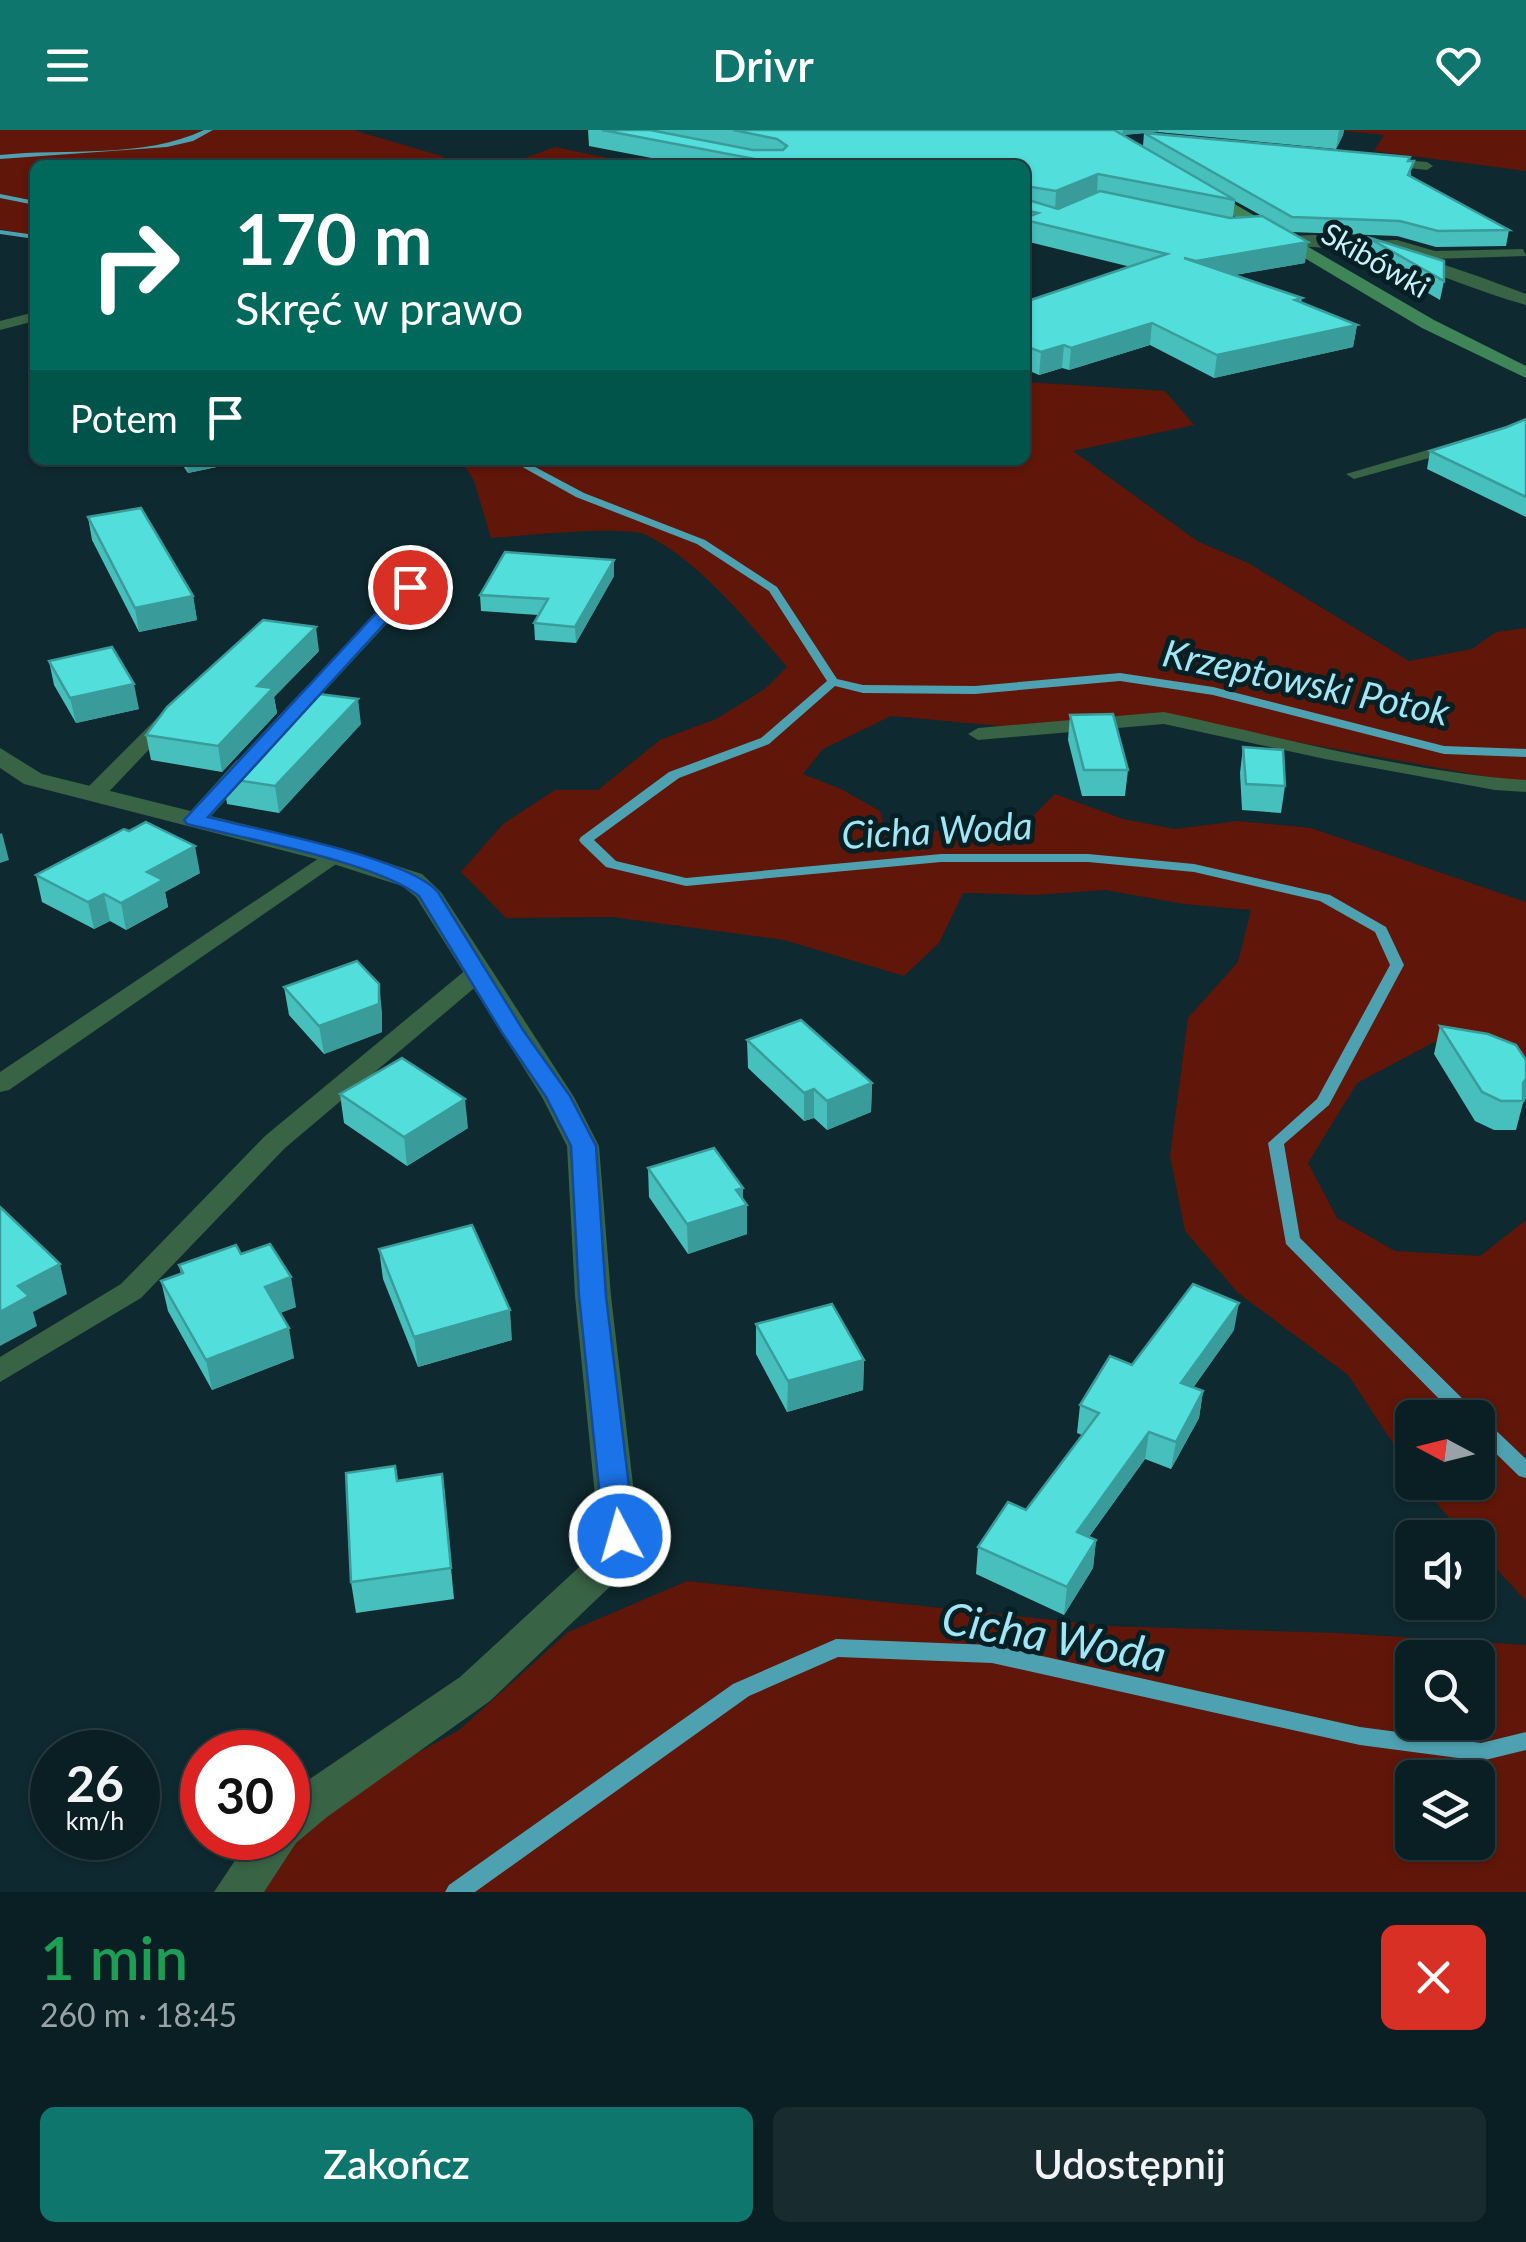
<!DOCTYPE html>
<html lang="pl">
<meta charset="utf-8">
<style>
body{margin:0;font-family:Lato,sans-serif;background:#182c30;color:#f1f3f6;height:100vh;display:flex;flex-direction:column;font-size:38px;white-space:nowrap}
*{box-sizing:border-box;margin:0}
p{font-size:32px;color:#99a2a6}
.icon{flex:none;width:55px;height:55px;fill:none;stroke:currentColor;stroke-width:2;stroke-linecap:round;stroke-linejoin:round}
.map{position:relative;height:1762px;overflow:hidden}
.panel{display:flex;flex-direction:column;background:#0a1f23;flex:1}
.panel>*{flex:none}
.hud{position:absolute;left:30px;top:30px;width:1000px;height:305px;border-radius:15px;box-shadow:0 2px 8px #0004,0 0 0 2px #2a3d41;background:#00695c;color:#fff;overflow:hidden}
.needle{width:65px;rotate:277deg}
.fabs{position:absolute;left:1395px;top:1270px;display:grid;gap:20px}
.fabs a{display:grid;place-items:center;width:100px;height:100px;border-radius:15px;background:#0a1f23;box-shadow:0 2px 8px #0004,0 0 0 2px #2a3d41;font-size:50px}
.speed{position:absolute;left:30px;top:1600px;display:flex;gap:20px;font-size:50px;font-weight:700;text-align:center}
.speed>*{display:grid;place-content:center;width:130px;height:130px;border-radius:50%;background:#0a1f23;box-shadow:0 2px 8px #0004,0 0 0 2px #2a3d41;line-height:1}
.speed small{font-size:25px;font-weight:400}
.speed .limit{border:15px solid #d22;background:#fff;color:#111}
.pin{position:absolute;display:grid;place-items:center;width:85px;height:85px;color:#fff;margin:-42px;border:5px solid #fff;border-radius:50%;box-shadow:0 2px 10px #0007}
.me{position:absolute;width:110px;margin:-55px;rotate:354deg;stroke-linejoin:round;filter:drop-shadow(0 0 8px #0008)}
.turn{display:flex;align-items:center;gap:35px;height:210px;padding:0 40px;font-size:45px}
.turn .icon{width:130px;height:130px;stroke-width:2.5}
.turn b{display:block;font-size:70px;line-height:85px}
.then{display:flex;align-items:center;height:95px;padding:0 40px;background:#0003;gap:20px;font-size:38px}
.round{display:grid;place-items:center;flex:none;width:105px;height:105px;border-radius:15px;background:#182c30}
.overview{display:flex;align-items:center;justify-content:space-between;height:170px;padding:0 40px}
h1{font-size:60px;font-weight:600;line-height:75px;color:#1e9e55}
.cta{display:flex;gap:20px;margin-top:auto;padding:20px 40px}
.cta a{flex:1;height:115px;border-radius:15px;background:#0f766e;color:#fff;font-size:40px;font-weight:600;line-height:115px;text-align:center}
.cta a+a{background:#182c30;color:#f1f3f6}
header{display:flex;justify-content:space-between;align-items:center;height:130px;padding:0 40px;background:#0f766e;color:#fff;font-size:45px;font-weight:600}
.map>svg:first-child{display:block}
.green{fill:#601608;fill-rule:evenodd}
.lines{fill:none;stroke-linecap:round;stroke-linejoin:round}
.stream{fill:#4ea1b0;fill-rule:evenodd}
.lane{fill:#396345;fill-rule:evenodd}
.street{fill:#396345;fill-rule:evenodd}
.secondary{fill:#3f8557;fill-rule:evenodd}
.wall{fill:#47c0bd;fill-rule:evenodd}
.shaded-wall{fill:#399c9a}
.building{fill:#52dfdc;stroke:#399c9a;stroke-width:2.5}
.route{fill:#1a73e8;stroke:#114b97;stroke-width:2.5}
.labels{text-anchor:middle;stroke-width:10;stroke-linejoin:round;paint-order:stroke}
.far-street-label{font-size:30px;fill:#c9f1f9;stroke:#042025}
.water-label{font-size:38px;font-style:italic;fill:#a1e6f5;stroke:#042025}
.near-water-label{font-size:45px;font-style:italic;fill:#a1e6f5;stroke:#042025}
</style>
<header><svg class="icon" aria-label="menu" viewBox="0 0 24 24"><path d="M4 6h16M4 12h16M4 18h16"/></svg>Drivr<svg class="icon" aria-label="heart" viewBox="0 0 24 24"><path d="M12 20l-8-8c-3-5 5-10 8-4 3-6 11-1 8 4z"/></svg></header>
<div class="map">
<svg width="1526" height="1762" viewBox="0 0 1526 1762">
<rect width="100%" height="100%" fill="#0e292f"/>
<!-- green -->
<g class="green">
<path d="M 0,0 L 353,0 L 445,27 L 423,35 L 35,35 L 35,106 L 0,99 Z"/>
<path d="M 1337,0 L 1526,0 L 1526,41 L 1374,21 L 1384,5 Z"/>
<path d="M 555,17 L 643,35 L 505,35 Z"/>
<path d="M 1025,252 L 1165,261 L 1194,295 L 1073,321 L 1197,411 L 1250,434 L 1409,531 L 1472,519 L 1496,502 L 1526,498 L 1526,654 L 1243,602 L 1147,590 L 1046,600 L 891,586 L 823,619 L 803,644 L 841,659 L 880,681 L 886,705 L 1025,694 L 1055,664 L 1123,689 L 1175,699 L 1238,691 L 1311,698 L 1526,772 L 1526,939 L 1442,908 L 1357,953 L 1308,1033 L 1337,1088 L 1395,1121 L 1480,1126 L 1526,1090 L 1526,1471 L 1478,1419 L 1478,1408 L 1466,1407 L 1419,1353 L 1478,1352 L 1478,1288 L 1412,1288 L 1412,1342 L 1348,1245 L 1237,1162 L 1185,1101 L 1170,1026 L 1188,888 L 1238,832 L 1251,780 L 1184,774 L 1105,760 L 1035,765 L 963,763 L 939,813 L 904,846 L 784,810 L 612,787 L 506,788 L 461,742 L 503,694 L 555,660 L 598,660 L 660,610 L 716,589 L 765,559 L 787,537 C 748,492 700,431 646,405 C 624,395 521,406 491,408 L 474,351 L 461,330 L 1025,330 Z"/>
<path d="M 687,1451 L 1109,1496 L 1339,1503 L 1526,1515 L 1526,1762 L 242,1762 L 280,1708 L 288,1708 L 289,1694 L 459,1600 L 568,1502 ZM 1412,1528 L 1478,1528 L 1478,1592 L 1412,1592 ZM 1412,1648 L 1478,1648 L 1478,1712 L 1412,1712 Z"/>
</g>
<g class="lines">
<!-- stream -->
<g class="stream">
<path d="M 204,0 L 213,0 L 193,11 L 167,17 L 0,29 L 0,25 C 66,18 143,29 204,0 Z"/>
<path d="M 0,64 L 35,71 L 35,75 L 0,68 Z"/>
<path d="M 0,100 L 35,105 L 35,109 L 0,104 Z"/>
<path d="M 510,330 L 522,330 L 584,363 L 705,410 L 777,457 L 837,549 L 863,555 L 975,556 L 1120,543 L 1213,557 L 1444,616 L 1526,619 L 1526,627 L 1444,624 L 1213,565 L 1120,551 L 975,564 L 863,563 L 835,556 L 769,614 L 679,648 L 594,710 L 616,731 L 686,748 L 941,724 L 1088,724 L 1194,734 L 1330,765 L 1386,797 L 1404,835 L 1329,975 L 1284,1014 L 1300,1108 L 1477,1283 L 1479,1288 L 1485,1290 L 1526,1329 L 1526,1348 L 1519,1346 L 1478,1306 L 1478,1288 L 1458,1288 L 1286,1114 L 1268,1013 L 1317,969 L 1390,835 L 1375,802 L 1320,771 L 1194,742 L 1088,732 L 941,732 L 686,756 L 606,737 L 581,713 L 579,710 L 581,707 L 669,642 L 761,608 L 827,551 L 769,461 L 697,414 L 576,367 Z"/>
<path d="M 836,1509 L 992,1515 L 1360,1597 L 1481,1613 L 1526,1602 L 1526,1620 L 1481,1631 L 1360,1615 L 992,1533 L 838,1527 L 749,1566 L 475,1762 L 445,1762 L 449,1755 L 733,1554 Z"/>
</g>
<!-- lane -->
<g class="lane">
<path d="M 1378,28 L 1427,32 L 1433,36 L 1427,40 L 1382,35 Z"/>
<path d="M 1397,110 L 1435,121 L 1523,119 L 1526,126 L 1434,129 L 1396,118 L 1354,119 L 1347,115 L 1354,111 Z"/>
<path d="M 35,182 L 35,191 L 0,200 L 0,191 Z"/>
<path d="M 1526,291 L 1526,301 L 1354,349 L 1346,344 Z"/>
<path d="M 410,451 L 417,453 L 417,461 L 297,591 L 283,591 L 280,587 L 283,583 L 403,453 Z"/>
<path d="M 170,580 L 180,586 L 177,590 L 102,669 L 86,669 L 83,664 L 86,659 L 163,582 Z"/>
<path d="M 1164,582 C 1281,607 1406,642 1526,650 L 1526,662 L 1495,660 L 1325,629 L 1164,594 L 978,610 L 968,604 L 978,598 Z"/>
<path d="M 245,629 L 253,630 L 256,635 L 253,640 L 203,695 L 187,695 L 184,690 L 187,685 L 237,630 Z"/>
<path d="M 334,718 L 342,720 L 345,725 L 342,730 L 9,960 L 0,962 L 0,942 Z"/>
<path d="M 476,837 L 488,844 L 485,849 L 285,1018 L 141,1168 L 0,1252 L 0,1227 L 121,1154 L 265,1006 L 467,839 Z"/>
</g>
<!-- street -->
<g class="street">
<path d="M 1314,105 C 1388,113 1457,138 1526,164 L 1526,175 C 1468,159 1414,132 1354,120 C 1335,116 1290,120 1278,111 L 1286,106 Z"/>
<path d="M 0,618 L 42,644 L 344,719 L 422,744 L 441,762 L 574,967 L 599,1016 L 611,1166 L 639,1406 L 618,1449 L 490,1571 L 327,1687 L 296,1713 L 264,1762 L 214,1762 L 250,1708 L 288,1708 L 288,1667 L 295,1659 L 460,1547 L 589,1428 L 599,1406 L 575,1166 L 567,1016 L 542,967 L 416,767 L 402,756 L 324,731 L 24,654 L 0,638 Z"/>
</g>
<!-- secondary -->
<path class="secondary" d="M 1197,58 L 1207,58 L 1434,190 L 1526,236 L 1526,248 L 1422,198 L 1197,64 Z"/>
</g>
<!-- wall -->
<g class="wall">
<path d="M 588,0 L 1344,0 L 1343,5 L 1336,19 L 1158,2 L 1149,3 L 1410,31 L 1411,47 L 1509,100 L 1506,116 L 1436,117 L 1397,106 L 1291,102 L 1305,133 L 1234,145 L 1302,168 L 1301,172 L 1357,195 L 1353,217 L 1214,248 L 1150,215 L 1069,240 L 1062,238 L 1039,245 L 1025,239 L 1025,172 L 1131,137 L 1025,111 L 1025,35 L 688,35 L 589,16 ZM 1144,3 L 1143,16 L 1123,5 ZM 1235,71 L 1262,86 L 1233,87 Z"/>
<path d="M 1367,107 L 1444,151 L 1440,170 L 1364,126 Z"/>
<path d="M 1526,289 L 1526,387 L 1427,339 L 1430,321 L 1507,297 Z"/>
<path d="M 179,330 L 231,330 L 231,334 L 188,343 Z"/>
<path d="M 88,387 L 193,466 L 197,490 L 139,502 L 92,410 Z"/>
<path d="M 614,430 L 614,446 L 576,513 L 535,510 L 534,493 L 538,485 L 481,481 L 480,465 Z"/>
<path d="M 319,521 L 274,567 L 277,583 L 222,642 L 151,630 L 146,605 Z"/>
<path d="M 49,531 L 139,579 L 76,593 L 54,555 Z"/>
<path d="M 1070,585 L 1128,640 L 1125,666 L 1082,666 L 1068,610 Z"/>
<path d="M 361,594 L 279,683 L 227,674 L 223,648 Z"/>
<path d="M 1243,617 L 1285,656 L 1281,683 L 1242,680 L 1240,643 Z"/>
<path d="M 200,743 L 165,762 L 168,777 L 126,800 L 110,791 L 94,799 L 42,772 L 36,745 Z"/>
<path d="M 284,857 L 382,882 L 382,902 L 324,924 L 289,885 Z"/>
<path d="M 1440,896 L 1526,969 L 1523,973 L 1516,1000 L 1494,1000 L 1475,991 L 1434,924 Z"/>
<path d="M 747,910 L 872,953 L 871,982 L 827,1000 L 814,988 L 804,991 L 748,938 Z"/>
<path d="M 340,964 L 468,998 L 407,1036 L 344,993 Z"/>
<path d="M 648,1038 L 743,1070 L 747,1075 L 747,1104 L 688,1124 L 649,1067 Z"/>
<path d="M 379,1119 L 512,1210 L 418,1237 L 383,1149 Z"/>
<path d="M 241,1124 L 296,1177 L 280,1183 L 294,1228 L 212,1260 L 168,1181 L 161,1151 L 181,1144 L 179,1135 Z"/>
<path d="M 756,1194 L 864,1230 L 863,1260 L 787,1282 L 756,1224 Z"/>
<path d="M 1234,1200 L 1193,1258 L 1203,1261 L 1199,1288 L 1171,1339 L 1145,1329 L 1089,1407 L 1096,1410 L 1093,1438 L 1064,1485 L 976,1444 L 978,1417 L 1026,1380 L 1082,1305 L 1077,1303 L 1080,1275 L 1132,1235 Z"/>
<path d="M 397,1351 L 445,1375 L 454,1469 L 356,1483 L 351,1452 Z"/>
</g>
<!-- shaded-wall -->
<g class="shaded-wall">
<path d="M 1123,0 L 1159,0 L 1158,2 L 1122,5 Z"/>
<path d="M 1339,0 L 1344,0 L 1343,5 L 1336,19 Z"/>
<path d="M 1098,44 L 1097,63 L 1055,81 L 1056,61 Z"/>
<path d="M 1308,112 L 1305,133 L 1194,152 L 1196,131 Z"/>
<path d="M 1152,193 L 1150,215 L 1069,240 L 1071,218 Z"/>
<path d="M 1357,195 L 1353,217 L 1214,248 L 1217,225 Z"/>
<path d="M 1064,215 L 1062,238 L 1039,245 L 1041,222 Z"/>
<path d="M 186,330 L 231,330 L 231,334 L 188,343 Z"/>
<path d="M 614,430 L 614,446 L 576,513 L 575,497 Z"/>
<path d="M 193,466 L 197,490 L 139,502 L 135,478 Z"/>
<path d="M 316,497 L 319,521 L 274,567 L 277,583 L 222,642 L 218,616 L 257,556 Z"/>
<path d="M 134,554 L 139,579 L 76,593 L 70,568 Z"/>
<path d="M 358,569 L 361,594 L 279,683 L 275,656 Z"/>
<path d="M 2,703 L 9,730 L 0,733 L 0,704 Z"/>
<path d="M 195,716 L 200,743 L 165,762 L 168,777 L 126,800 L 121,773 L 147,742 Z"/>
<path d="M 104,764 L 110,791 L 94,799 L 88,772 Z"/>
<path d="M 379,854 L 382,882 L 382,902 L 324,924 L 319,896 Z"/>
<path d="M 1526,949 L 1526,969 L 1523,973 L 1523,953 Z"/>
<path d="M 872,953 L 871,982 L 827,1000 L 827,971 Z"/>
<path d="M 814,959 L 814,988 L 804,991 L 804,963 Z"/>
<path d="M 465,969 L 468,998 L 407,1036 L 404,1007 Z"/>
<path d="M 743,1058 L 743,1076 L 747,1075 L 747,1104 L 688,1124 L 687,1094 L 736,1060 Z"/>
<path d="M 60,1134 L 67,1164 L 33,1182 L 37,1196 L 0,1216 L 0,1182 L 18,1156 Z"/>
<path d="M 291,1147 L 296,1177 L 270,1187 L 265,1157 Z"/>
<path d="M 1239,1173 L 1234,1200 L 1177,1280 L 1181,1253 Z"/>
<path d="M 510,1180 L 512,1210 L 418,1237 L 414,1207 Z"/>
<path d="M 289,1198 L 294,1228 L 212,1260 L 206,1230 Z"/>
<path d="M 864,1230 L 863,1260 L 787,1282 L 788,1251 Z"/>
<path d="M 1203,1261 L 1199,1288 L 1171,1339 L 1176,1312 Z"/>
<path d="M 1149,1302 L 1145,1329 L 1073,1429 L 1077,1402 Z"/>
<path d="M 1096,1410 L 1093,1438 L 1064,1485 L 1067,1457 Z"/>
</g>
<!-- building -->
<g class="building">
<path d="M 602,0 L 650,0 L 753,20 L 783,20 L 787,16 L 777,9 L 733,0 L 1114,0 L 1235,70 L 1098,44 L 1056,61 L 1025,56 L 1025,35 L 787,35 Z"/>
<path d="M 1144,3 L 1410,27 L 1408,31 L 1414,31 L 1408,45 L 1509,100 L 1438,101 L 1400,91 L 1292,87 Z"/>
<path d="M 1100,61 L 1230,88 L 1262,86 L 1308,112 L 1196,131 L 1184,128 L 1302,168 L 1295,170 L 1357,195 L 1217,225 L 1152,193 L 1071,218 L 1064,215 L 1041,222 L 1025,216 L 1025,172 L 1167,124 L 1025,90 L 1025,88 L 1038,83 L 1025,80 L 1025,69 L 1058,79 Z"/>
<path d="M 1367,107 L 1444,131 L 1444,151 Z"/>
<path d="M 1526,289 L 1526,367 L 1430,321 L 1507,297 Z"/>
<path d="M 141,378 L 193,466 L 135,478 L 88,387 Z"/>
<path d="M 505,422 L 614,430 L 575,497 L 534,493 L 548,469 L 480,465 Z"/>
<path d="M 263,490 L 316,497 L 257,556 L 273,558 L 218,616 L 146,605 L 167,577 Z"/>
<path d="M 112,517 L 134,554 L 70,568 L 49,531 Z"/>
<path d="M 303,562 L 358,569 L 275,656 L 223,648 Z"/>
<path d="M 1113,584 L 1128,640 L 1084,640 L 1070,585 Z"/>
<path d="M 1243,617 L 1283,620 L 1285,656 L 1246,654 Z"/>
<path d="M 146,692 L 195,716 L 147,742 L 163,750 L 121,773 L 104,764 L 88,772 L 36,745 L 124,699 L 129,701 Z"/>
<path d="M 357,831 L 379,854 L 379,874 L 319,896 L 284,857 Z"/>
<path d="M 801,890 L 872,953 L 827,971 L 814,959 L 804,963 L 747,910 Z"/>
<path d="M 1440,896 L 1488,904 L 1516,915 L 1526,930 L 1526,949 L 1523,953 L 1523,971 L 1501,971 L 1482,962 Z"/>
<path d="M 402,928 L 465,969 L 404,1007 L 340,964 Z"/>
<path d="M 714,1018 L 743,1058 L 736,1060 L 747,1075 L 687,1094 L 648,1038 Z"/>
<path d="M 0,1077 L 60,1134 L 18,1156 L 29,1166 L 0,1182 Z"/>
<path d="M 472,1095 L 510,1180 L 414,1207 L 379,1119 Z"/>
<path d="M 270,1114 L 291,1147 L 265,1157 L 289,1198 L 206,1230 L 161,1151 L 183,1143 L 179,1135 L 236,1115 L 241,1124 Z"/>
<path d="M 1193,1154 L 1239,1173 L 1181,1253 L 1203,1261 L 1176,1312 L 1149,1302 L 1077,1402 L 1096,1410 L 1067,1457 L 978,1417 L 1008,1372 L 1026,1380 L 1099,1283 L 1080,1275 L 1110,1226 L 1132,1235 Z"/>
<path d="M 832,1174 L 864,1230 L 788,1251 L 756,1194 Z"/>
<path d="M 395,1336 L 397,1351 L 442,1344 L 451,1438 L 351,1452 L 346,1343 Z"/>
</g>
<!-- route -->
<path class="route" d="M 404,453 L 418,457 L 208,687 C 258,700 408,727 438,762 L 523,900 L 570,966 L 596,1016 L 606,1166 L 635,1406 L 630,1414 L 620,1418 L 609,1414 L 604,1406 L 579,1166 L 571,1016 L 546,967 L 501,901 L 419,766 C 376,732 245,709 187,694 L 184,690 Z"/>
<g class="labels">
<!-- far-street labels -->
<g class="far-street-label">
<text transform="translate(1375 131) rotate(30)" y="10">Skibówki</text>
</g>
<!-- water labels -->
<g class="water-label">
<text transform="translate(1306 553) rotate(12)" y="13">Krzeptowski Potok</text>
<text transform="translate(937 701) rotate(-3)" y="13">Cicha Woda</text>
</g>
<!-- near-water labels -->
<g class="near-water-label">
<text transform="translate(1054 1507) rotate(10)" y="16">Cicha Woda</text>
</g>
</g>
</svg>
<div class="fabs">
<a><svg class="needle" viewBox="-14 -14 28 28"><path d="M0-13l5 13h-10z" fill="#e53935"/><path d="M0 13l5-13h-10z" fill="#99a2a6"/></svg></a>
<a><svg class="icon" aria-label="sound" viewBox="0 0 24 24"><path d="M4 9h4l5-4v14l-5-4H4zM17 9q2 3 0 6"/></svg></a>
<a><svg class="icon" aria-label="search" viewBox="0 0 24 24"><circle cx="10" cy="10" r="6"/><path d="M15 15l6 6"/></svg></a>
<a><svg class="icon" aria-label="layers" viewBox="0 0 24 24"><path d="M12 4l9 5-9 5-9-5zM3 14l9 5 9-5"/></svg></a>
</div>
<div class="speed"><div>26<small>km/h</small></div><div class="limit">30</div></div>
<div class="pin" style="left:410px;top:457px;background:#d93025"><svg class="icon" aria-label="arrive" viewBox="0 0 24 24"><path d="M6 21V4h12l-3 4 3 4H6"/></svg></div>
<svg class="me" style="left:620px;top:1406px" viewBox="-20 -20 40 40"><circle r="17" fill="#1a73e8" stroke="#fff" stroke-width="3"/><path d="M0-11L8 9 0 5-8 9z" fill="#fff"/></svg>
<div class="hud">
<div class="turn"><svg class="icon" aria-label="right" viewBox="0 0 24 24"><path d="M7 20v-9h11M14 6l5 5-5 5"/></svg><div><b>170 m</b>Skręć w prawo</div></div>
<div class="then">Potem<svg class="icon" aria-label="arrive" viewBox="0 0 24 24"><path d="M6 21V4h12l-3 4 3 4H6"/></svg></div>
</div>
</div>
<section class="panel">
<div class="overview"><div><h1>1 min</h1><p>260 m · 18:45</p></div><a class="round" style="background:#d93025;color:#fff"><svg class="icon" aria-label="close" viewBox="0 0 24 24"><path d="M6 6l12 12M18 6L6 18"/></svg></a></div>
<div class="cta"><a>Zakończ</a><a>Udostępnij</a></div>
</section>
